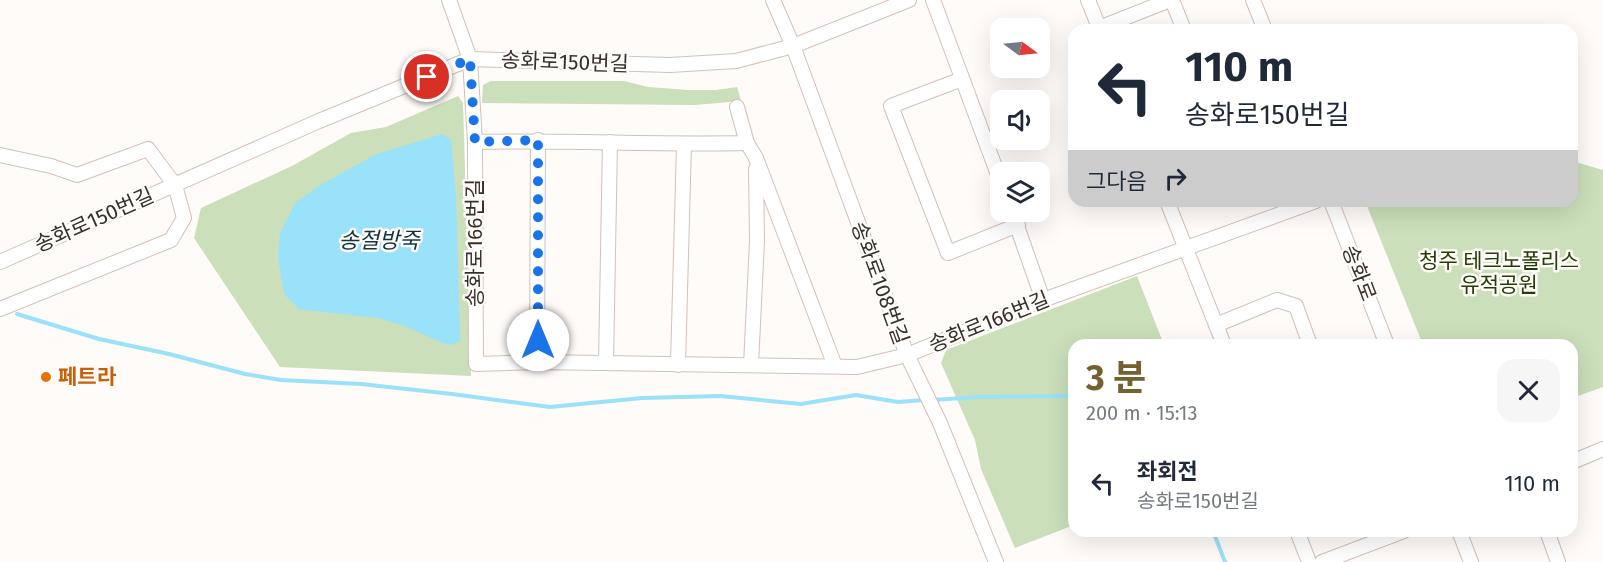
<!DOCTYPE html>
<html lang="ko">
<meta charset="utf-8">
<style>
body{margin:0;font-family:"Fira Sans","Noto Sans KR",sans-serif;background:#f6f6f7;color:#1f2937;height:100vh;display:flex;flex-direction:column;font-size:22px;white-space:nowrap}
*{box-sizing:border-box;margin:0}
p{font-size:20px;color:#747a83}
.icon{flex:none;width:33px;height:33px;fill:none;stroke:currentColor;stroke-width:2;stroke-linecap:round;stroke-linejoin:round}
.map{position:relative;flex:1;overflow:hidden}
.sheet{position:absolute;left:1068px;top:339px;width:510px;height:198px;display:flex;flex-direction:column;background:#fff;border-radius:18px;box-shadow:0 6px 24px #0002}
.sheet>*{flex:none}
.top-card{position:absolute;left:1068px;top:24px;width:510px;height:183px;border-radius:18px;box-shadow:0 6px 24px #0002;background:#fff;color:#1f2937;overflow:hidden}
.needle{width:39px;rotate:105deg}
.tools{position:absolute;left:990px;top:18px;display:grid;gap:12px}
.tools a{display:grid;place-items:center;width:60px;height:60px;border-radius:12px;background:#fff;box-shadow:0 6px 24px #0002;font-size:30px}
.pin{position:absolute;display:grid;place-items:center;width:51px;height:51px;color:#fff;margin:-26px;border:3px solid #fff;border-radius:50%;box-shadow:0 2px 6px #0007}
.me{position:absolute;width:66px;margin:-33px;rotate:0deg;stroke-linejoin:round;filter:drop-shadow(0 0 4px #0008)}
.turn{display:flex;align-items:center;gap:21px;height:126px;padding:0 18px;font-size:27px}
.turn .icon{width:78px;height:78px;stroke-width:2.5}
.turn b{display:block;font-size:42px;line-height:51px}
.then{display:flex;align-items:center;height:57px;padding:0 18px;background:#0003;gap:12px;font-size:22px}
.round{display:grid;place-items:center;flex:none;width:63px;height:63px;border-radius:18px;background:#f6f6f7}
.overview{display:flex;align-items:center;justify-content:space-between;height:102px;padding:0 18px}
h1{font-size:36px;font-weight:700;line-height:45px;color:#75602f}
ul{padding:0;list-style:none}
li{display:flex;align-items:center;gap:18px;height:84px;padding:0 18px}
li div{flex:1}
li b{display:block;font-size:22px}
li em{font-style:normal}
.map>svg:first-child{display:block}
.green{fill:#cadfba}
.water{fill:#9ae1fa}
.lines{fill:none;stroke-linecap:round;stroke-linejoin:round}
.stream{stroke:#9ae1fa;stroke-width:4}
.minor-casing{stroke:#d2c1b9;stroke-width:16}
.minor{stroke:#fff;stroke-width:14}
.route{stroke:#1a73e8;stroke-width:10;stroke-dasharray:0 18}
.food-dot{fill:#e8710a;stroke:#fefbf9;stroke-width:2}
.labels{text-anchor:middle;stroke-width:5;stroke-linejoin:round;paint-order:stroke}
.street-label{font-size:21px;fill:#37302d;stroke:#fefbf9}
.park-label{font-size:21px;fill:#243e05;stroke:#fefbf9}
.food-label{font-size:21px;font-weight:bold;fill:#c56008;stroke:#fefbf9;text-anchor:start}
.water-label{font-size:22px;font-style:italic;fill:#12343f;stroke:#fefbf9}
</style>
<div class="map">
<svg width="1603" height="562" viewBox="0 0 1603 562">
<rect width="100%" height="100%" fill="#fefbf9"/>
<!-- green -->
<g class="green">
<path d="M 491,81 L 624,81 L 648,87 L 688,90 L 716,90 L 737,87 L 741,101 L 695,105 L 482,103 L 483,85 Z"/>
<path d="M 458,96 L 463,103 L 471,376 L 280,367 L 194,238 L 201,208 L 292,166 L 351,133 L 386,127 Z"/>
<path d="M 1572,161 L 1603,170 L 1603,387 L 1572,398 L 1572,345 L 1423,345 L 1365,201 L 1572,201 Z"/>
<path d="M 1137,276 L 1164,345 L 1074,345 L 1074,525 L 1015,548 L 981,469 L 975,440 L 941,363 L 946,350 Z"/>
</g>
<!-- water -->
<path class="water" d="M 442,134 L 451,140 L 456,198 L 460,340 L 452,345 L 442,343 L 405,326 L 378,318 L 299,309 L 284,294 L 278,258 L 280,233 L 295,203 L 322,184 L 377,154 Z"/>
<g class="lines">
<!-- stream -->
<g class="stream">
<path d="M 17,314 L 99,339 L 169,354 L 245,374 L 281,380 L 361,384 L 452,394 L 550,407 L 642,398 L 720,396 L 801,404 L 856,395 L 898,402 L 925,400"/>
<path d="M 932,400 L 978,397 L 1074,396"/>
<path d="M 1213,531 L 1225,562"/>
</g>
<defs>
<g id="minor">
<path d="M 449,0 L 470,59 L 475,142 L 476,364 L 537,362 L 857,367 L 907,355 L 1043,300 L 1316,201"/>
<path d="M 773,0 L 793,46 L 907,355 L 940,423 L 996,562"/>
<path d="M 933,0 L 1000,180"/>
<path d="M 1088,0 L 1100,30"/>
<path d="M 1172,0 L 1184,30"/>
<path d="M 1253,0 L 1265,30"/>
<path d="M 1099,28 L 1170,0"/>
<path d="M 962,79 L 891,106 L 948,253 L 1018,225"/>
<path d="M 737,107 L 747,143 L 756,158 L 835,366"/>
<path d="M 475,142 C 566,140 656,145 747,143"/>
<path d="M 0,155 L 51,166 L 77,175 L 148,149 L 175,185 L 184,218 L 171,240 L 0,309"/>
<path d="M 1167,201 L 1224,345"/>
<path d="M 1331,201 L 1387,345"/>
<path d="M 1012,212 L 1043,300"/>
<path d="M 0,262 L 319,121 L 470,59 L 670,65 L 736,61 L 793,46 L 909,0"/>
<path d="M 1216,325 L 1277,300 L 1296,306 L 1310,345"/>
<path d="M 537,362 L 538,140"/>
<path d="M 606,363 L 610,142"/>
<path d="M 678,365 L 684,144"/>
<path d="M 751,365 L 757,241 L 756,169"/>
<path d="M 1572,462 L 1603,449"/>
<path d="M 1297,531 L 1309,562"/>
<path d="M 1459,531 L 1471,562"/>
<path d="M 1547,531 L 1558,562"/>
<path d="M 1322,562 L 1404,531"/>
</g>
</defs>
<!-- minor casing -->
<use href="#minor" class="minor-casing"/>
<!-- minor -->
<use href="#minor" class="minor"/>
</g>
<g class="lines">
<!-- route -->
<path class="route" d="M 427,77 L 470,59 L 475,142 L 538,140 L 538,340"/>
</g>
<!-- markers -->
<circle class="food-dot" cx="46" cy="377" r="6"/>
<g class="labels">
<!-- street labels -->
<g class="street-label">
<text transform="translate(565 62) rotate(2)" y="7">송화로150번길</text>
<text transform="translate(94 220) rotate(-24)" y="7">송화로150번길</text>
<text transform="translate(475 243) rotate(-90)" y="7">송화로166번길</text>
<text transform="translate(1359 273) rotate(69)" y="7">송화로</text>
<text transform="translate(880 283) rotate(70)" y="7">송화로108번길</text>
<text transform="translate(989 322) rotate(-22)" y="7">송화로166번길</text>
</g>
<!-- park labels -->
<g class="park-label">
<text x="1499" y="268">청주 테크노폴리스<tspan x="1499" dy="24">유적공원</tspan></text>
</g>
<!-- food labels -->
<g class="food-label">
<text x="58" y="384">페트라</text>
</g>
<!-- water labels -->
<g class="water-label">
<text x="379" y="248">송절방죽</text>
</g>
</g>
</svg>
<div class="tools">
<a><svg class="needle" viewBox="-14 -14 28 28"><path d="M0-13l5 13h-10z" fill="#e53935"/><path d="M0 13l5-13h-10z" fill="#747a83"/></svg></a>
<a><svg class="icon" aria-label="sound" viewBox="0 0 24 24"><path d="M4 9h4l5-4v14l-5-4H4zM17 9q2 3 0 6"/></svg></a>
<a><svg class="icon" aria-label="layers" viewBox="0 0 24 24"><path d="M12 4l9 5-9 5-9-5zM3 14l9 5 9-5"/></svg></a>
</div>
<div class="pin" style="left:427px;top:77px;background:#d93025"><svg class="icon" aria-label="arrive" viewBox="0 0 24 24"><path d="M6 21V4h12l-3 4 3 4H6"/></svg></div>
<svg class="me" style="left:538px;top:340px" viewBox="-20 -20 40 40"><circle r="19" fill="#fff"/><path d="M0-13L10 11 0 6-10 11z" fill="#1a73e8"/></svg>
<div class="top-card">
<div class="turn"><svg class="icon" aria-label="left" viewBox="0 0 24 24"><path d="M17 20v-9H6M10 6l-5 5 5 5"/></svg><div><b>110 m</b>송화로150번길</div></div>
<div class="then">그다음<svg class="icon" aria-label="right" viewBox="0 0 24 24"><path d="M7 20v-9h11M14 6l5 5-5 5"/></svg></div>
</div>
<section class="sheet">
<div class="overview"><div><h1>3 분</h1><p>200 m · 15:13</p></div><a class="round"><svg class="icon" aria-label="close" viewBox="0 0 24 24"><path d="M6 6l12 12M18 6L6 18"/></svg></a></div>
<ul>
<li><svg class="icon" aria-label="left" viewBox="0 0 24 24"><path d="M17 20v-9H6M10 6l-5 5 5 5"/></svg><div><b>좌회전</b><p>송화로150번길</p></div><em>110 m</em></li>
</ul>
</section>
</div>
